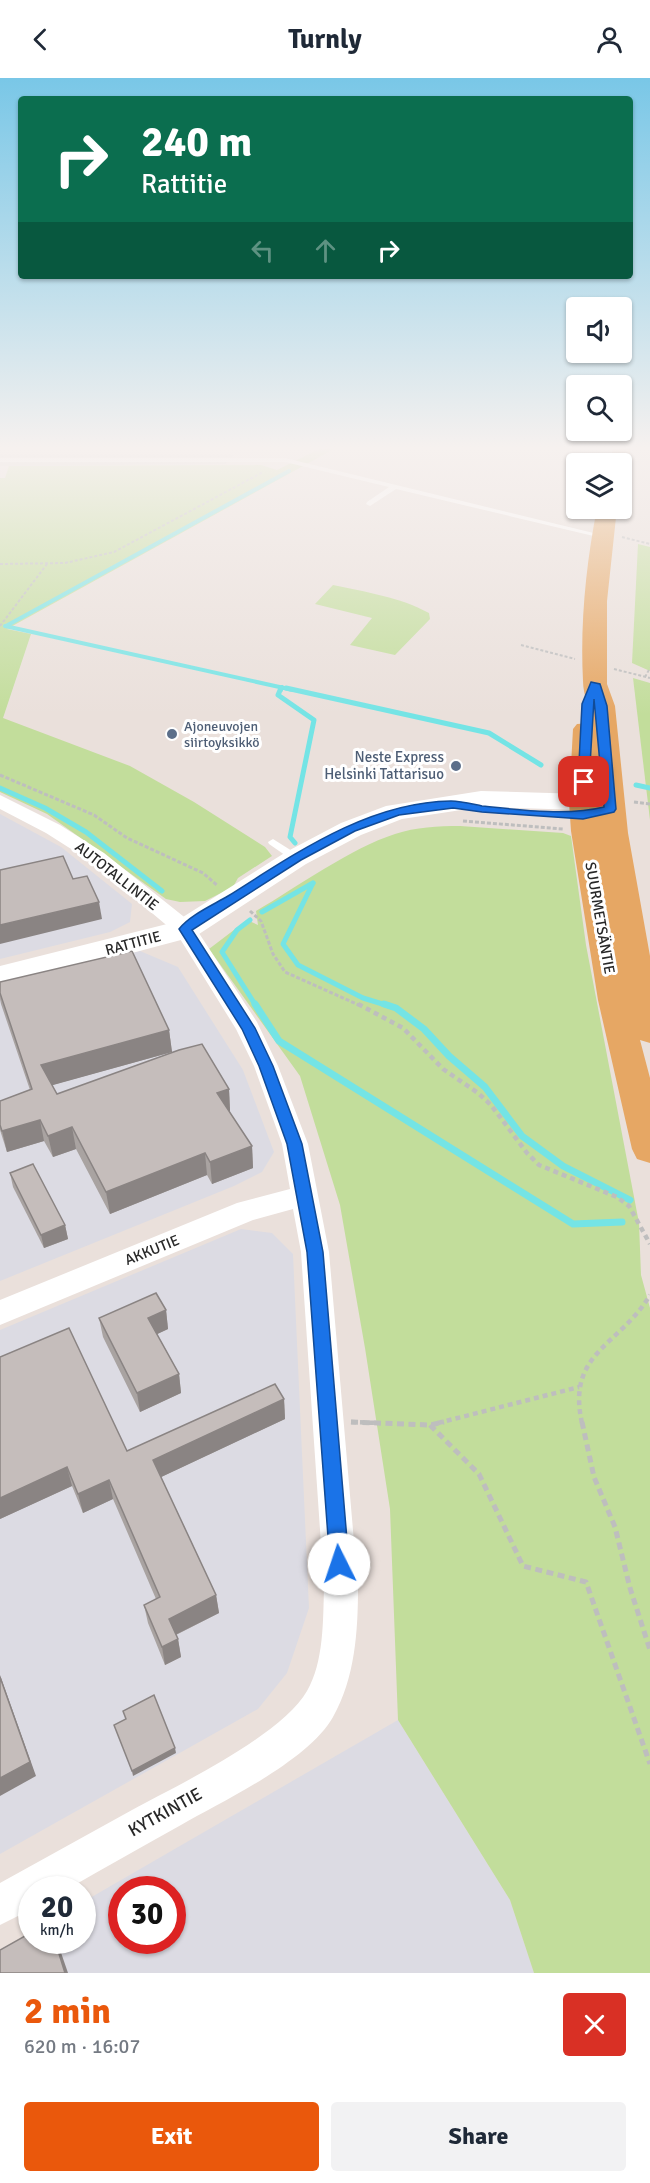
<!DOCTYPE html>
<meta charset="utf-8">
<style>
body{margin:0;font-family:Signika,sans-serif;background:#f2f2f3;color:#1f2937;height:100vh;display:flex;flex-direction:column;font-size:22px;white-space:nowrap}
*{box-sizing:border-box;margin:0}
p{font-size:20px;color:#747a83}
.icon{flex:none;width:33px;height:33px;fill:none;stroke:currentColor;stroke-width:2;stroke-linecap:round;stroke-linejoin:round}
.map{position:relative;height:1895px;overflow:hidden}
.panel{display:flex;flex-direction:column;background:#fff;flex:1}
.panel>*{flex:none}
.guide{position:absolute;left:18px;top:18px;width:615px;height:183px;border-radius:6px;box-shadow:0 2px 4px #0004;background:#0b6e4f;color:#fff;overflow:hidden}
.controls{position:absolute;left:566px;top:219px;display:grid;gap:12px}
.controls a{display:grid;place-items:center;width:66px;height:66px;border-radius:6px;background:#fff;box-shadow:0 2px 4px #0004;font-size:30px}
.speed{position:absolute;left:18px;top:1798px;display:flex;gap:12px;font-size:30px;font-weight:700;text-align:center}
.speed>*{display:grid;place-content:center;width:78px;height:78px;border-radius:50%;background:#fff;box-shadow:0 2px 4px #0004;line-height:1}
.speed small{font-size:15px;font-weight:400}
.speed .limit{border:9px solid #d22;background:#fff;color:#111}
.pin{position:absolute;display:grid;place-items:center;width:51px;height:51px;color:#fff;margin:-26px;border-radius:12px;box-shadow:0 3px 9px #0006}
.me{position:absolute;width:66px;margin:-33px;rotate:356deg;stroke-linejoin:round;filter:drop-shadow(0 0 4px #0008)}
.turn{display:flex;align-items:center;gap:21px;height:126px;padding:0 24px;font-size:27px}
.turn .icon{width:78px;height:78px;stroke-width:2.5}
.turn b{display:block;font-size:42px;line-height:51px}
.lanes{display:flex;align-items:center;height:57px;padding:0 24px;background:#0003;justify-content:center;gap:30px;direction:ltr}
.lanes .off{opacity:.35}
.round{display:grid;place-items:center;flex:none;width:63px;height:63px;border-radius:6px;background:#f2f2f3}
.overview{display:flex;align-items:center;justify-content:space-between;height:102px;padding:0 24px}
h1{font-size:36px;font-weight:700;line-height:45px;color:#ea580c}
.action{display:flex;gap:12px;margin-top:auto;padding:12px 24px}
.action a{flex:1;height:69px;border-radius:6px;background:#ea580c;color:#fff;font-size:24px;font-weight:700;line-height:69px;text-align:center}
.action a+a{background:#f2f2f3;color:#1f2937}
header{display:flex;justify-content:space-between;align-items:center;height:78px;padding:0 24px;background:#fff;font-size:27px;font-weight:700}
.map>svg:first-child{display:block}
.industrial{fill:#dcdbe3;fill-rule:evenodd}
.green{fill:#c2dd9b}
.plaza{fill:#d6d1cd}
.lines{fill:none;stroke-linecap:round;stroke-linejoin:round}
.stream-far2{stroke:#74e4e5;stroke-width:4}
.stream-far1{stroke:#74e4e5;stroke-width:5}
.stream{stroke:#74e4e5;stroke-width:7}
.path-far3{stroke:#bebebe;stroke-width:2;stroke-dasharray:3 2;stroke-linecap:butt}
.path-far2{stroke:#bebebe;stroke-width:3;stroke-dasharray:4 2;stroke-linecap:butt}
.path-far1{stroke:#bebebe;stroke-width:4.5;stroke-dasharray:5 4;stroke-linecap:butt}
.path{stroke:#bebebe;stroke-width:5;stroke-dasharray:7 4.5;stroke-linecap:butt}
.lane{fill:#fff;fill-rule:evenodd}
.street{fill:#fff;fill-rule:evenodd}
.secondary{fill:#fff;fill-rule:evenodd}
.primary{fill:#e6a764;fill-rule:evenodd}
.wall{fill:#a9a3a1}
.shaded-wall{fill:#8a8483}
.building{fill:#c5bdbb;stroke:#8a8483;stroke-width:1.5}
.route{fill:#1a73e8;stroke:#114b97;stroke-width:1.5}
.service-dot{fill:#5c6f8a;stroke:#fff;stroke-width:2}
.labels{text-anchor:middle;stroke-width:6;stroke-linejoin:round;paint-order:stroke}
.far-service-label{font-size:14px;fill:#4e5e75;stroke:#fff;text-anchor:start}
.service-label{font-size:15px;fill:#4e5e75;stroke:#fff;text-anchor:end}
.street-label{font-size:15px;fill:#282828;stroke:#fff}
.near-street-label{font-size:18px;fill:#282828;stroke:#fff}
</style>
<header><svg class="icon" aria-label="back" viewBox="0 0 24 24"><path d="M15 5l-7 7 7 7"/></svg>Turnly<svg class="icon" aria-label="person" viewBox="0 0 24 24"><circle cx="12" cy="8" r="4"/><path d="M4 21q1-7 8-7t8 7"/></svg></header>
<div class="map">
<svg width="650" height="1895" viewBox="0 0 650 1895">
<rect width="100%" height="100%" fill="#eae0db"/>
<!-- industrial -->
<g class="industrial">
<path d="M 0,736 L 61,769 L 132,826 L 130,844 L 110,854 L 0,881 Z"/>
<path d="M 140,873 L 178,889 L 243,992 L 274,1074 L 262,1094 L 234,1108 L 0,1203 L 0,908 Z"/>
<path d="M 241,1151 L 272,1155 L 293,1176 L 309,1530 L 287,1595 L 258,1631 L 0,1776 L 0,1252 Z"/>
<path d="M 398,1642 L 510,1822 L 534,1895 L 0,1895 L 0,1872 L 32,1863 L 82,1863 L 83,1824 ZM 122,1812 L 172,1812 L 172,1863 L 122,1863 Z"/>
</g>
<!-- green -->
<g class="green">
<path d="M 319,371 L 334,371 L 7,551 L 31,556 L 3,640 L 130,688 L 194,724 L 265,769 L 272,778 L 238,800 L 233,809 L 205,823 L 180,824 L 166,821 L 47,736 L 0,714 L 0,400 L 5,400 L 9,388 L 261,387 L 277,392 Z"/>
<path d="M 638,466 L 650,469 L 650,593 L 632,585 Z"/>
<path d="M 333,507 C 365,514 400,519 429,535 L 430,541 L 395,577 L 350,567 L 372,540 L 315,526 Z"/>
<path d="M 633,600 L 650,605 L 650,742 Z"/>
<path d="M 460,748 L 563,755 L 571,758 L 586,867 L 639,1145 L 641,1197 L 650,1230 L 650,1895 L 534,1895 L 510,1822 L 398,1642 L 390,1431 L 365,1270 L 340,1127 L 300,998 L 209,871 L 247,842 L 258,847 L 256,833 C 297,809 351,770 395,756 C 416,749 438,748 460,748 Z"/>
</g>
<!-- plaza -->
<path class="plaza" d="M 0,376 L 234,376 L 225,386 L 0,388 Z"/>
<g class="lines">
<!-- stream-far2 -->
<g class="stream-far2">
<path d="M 5,548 L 293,612"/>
<path d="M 6,548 L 289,393"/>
<path d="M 281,612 L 282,609"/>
</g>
<!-- stream-far1 -->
<g class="stream-far1">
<path d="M 281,610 L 278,617 L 314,642 L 290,759 L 295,765"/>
<path d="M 286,610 L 489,655 L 541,687"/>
<path d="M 636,707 L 650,710"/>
<path d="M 0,710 L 45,730 L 86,754 L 162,813"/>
<path d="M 313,805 L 283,866 L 298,887 L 363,920 L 389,928"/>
<path d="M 262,834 L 313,805"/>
<path d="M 250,842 L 237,852 L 222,874 L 256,928"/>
</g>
<!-- stream -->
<g class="stream">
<path d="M 255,926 L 279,963 L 573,1146 L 622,1144"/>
<path d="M 384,926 L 396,930 L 424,951 L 449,978 L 485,1009 L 522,1058 L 563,1088 L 630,1122"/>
</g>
<!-- path-far3 -->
<g class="path-far3">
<path d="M 622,459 L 650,466"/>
<path d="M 0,486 L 65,485 L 114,474 L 263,394"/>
<path d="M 0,548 L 47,486"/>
<path d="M 521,567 L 575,581"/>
<path d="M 614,591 L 650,600"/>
<path d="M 645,599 L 650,590"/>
</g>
<!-- path-far2 -->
<g class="path-far2">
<path d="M 0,697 L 94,737 L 127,760 L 203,795 L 218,808"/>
<path d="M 634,724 L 650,726"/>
<path d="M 463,743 L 563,751"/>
<path d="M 250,833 L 261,843 L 273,876 L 285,894 L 361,928"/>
</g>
<!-- path-far1 -->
<g class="path-far1">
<path d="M 358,926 L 403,950 L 443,991 L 478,1015 L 491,1027 L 527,1075 L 539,1087 L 617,1119 L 629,1128 L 650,1166"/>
<path d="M 351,1344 L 378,1345"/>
<path d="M 438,1345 L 579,1309"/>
<path d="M 582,1345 C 566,1274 620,1268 650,1217"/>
</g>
<!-- path -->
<g class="path">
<path d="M 351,1344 L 430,1347 L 444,1344"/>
<path d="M 582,1344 L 594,1399 L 615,1449 L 630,1510 L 650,1572"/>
<path d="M 430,1347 L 479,1396 L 523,1488 L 586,1504 L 650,1686"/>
</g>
<!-- lane -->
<g class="lane">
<path d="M 0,380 L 285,380 L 606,458 L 602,460 L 396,411 L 370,428 L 366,426 L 367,424 L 389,409 L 285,384 L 0,384 Z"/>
<path d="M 273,761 L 300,778 L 301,780 L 300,782 L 292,782 L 269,766 L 268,764 Z"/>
</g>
<!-- street -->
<path class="street" d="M 0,717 L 60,747 L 104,775 L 193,846 L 257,944 L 278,988 L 308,1066 L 329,1174 L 358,1510 C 358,1553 355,1600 333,1639 C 308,1683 225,1722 181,1747 C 143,1768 104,1790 66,1812 L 32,1812 L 32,1831 L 0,1847 L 0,1805 C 44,1781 88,1756 132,1732 C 178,1707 281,1658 307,1613 C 324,1584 323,1542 324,1510 L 301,1174 L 293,1131 L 253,1142 L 0,1247 L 0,1222 L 237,1125 L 290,1111 L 282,1066 L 254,988 L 236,951 L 177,856 L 90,783 L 46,755 L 0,731 Z"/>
<!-- secondary -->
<path class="secondary" d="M 481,713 L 583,716 L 620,725 L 624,731 L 620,737 L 610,739 L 582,732 L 481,729 L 402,741 L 361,757 L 306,786 L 196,858 L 0,910 L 0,888 L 175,844 L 286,774 L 341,745 L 386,728 Z"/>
<!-- primary -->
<g class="primary">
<path d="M 613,371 L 631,371 L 625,390 L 621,391 L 621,386 L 609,386 Z"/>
<path d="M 597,430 L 617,430 L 607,523 L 607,606 L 615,628 L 628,755 L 650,878 L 650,965 L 640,962 L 650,1000 L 650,1085 L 637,1081 L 632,1071 L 598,922 L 571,753 L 569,724 L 573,651 L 577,646 L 591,645 C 590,631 583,617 583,603 C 580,546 586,486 597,430 Z"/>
</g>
</g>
<!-- wall -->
<g class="wall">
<path d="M 0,904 L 169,952 L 172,974 L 52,1007 L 57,1016 L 229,1011 L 230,1033 L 229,1033 L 252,1068 L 253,1090 L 212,1106 L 207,1097 L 110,1136 L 76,1071 L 53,1079 L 44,1063 L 7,1074 L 0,1052 L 0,1023 L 30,1012 L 1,926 L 0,921 Z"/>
<path d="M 10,1095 L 65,1147 L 68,1161 L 44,1170 L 13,1109 Z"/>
<path d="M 166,1232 L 168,1251 L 157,1256 L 179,1296 L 181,1315 L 140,1334 L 103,1259 L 99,1240 Z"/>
<path d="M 0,1279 L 127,1373 L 284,1321 L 285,1341 L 161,1399 L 216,1517 L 219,1535 L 176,1557 L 178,1561 L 181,1579 L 165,1587 L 148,1545 L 144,1527 L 156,1521 L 113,1421 L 83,1435 L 72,1408 L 0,1441 Z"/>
</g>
<!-- shaded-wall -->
<g class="shaded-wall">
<path d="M 99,824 L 102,841 L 0,866 L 0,847 Z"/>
<path d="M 169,952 L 172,974 L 46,1009 L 41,987 Z"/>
<path d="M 229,1011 L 230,1033 L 219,1037 L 217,1015 Z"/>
<path d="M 40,1042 L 44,1063 L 7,1074 L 2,1053 Z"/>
<path d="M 72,1049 L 76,1071 L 53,1079 L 48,1058 Z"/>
<path d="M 252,1068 L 253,1090 L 212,1106 L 210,1084 Z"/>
<path d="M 205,1075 L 207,1097 L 110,1136 L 106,1114 Z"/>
<path d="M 65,1147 L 68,1161 L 44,1170 L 41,1157 Z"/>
<path d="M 166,1232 L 168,1251 L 151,1259 L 148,1240 Z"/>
<path d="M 179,1296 L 181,1315 L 140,1334 L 137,1315 Z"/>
<path d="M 284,1321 L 285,1341 L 157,1401 L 153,1382 Z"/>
<path d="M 67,1389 L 72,1408 L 0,1441 L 0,1420 Z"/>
<path d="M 109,1402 L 113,1421 L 83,1435 L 78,1416 Z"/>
<path d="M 216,1517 L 219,1535 L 173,1558 L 169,1541 Z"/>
<path d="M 178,1561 L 181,1579 L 165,1587 L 162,1569 Z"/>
<path d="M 0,1597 L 36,1698 L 0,1718 Z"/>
<path d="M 175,1670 L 176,1675 L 133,1698 L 132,1693 Z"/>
<path d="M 55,1863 L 57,1863 L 68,1895 L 65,1895 Z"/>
</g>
<!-- building -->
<g class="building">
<path d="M 63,778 L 73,801 L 87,798 L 99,824 L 0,847 L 0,792 Z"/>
<path d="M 132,873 L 169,952 L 41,987 L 57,1016 L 179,972 L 202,966 L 229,1011 L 217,1015 L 252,1068 L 210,1084 L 205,1075 L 106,1114 L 72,1049 L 48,1058 L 40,1042 L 2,1053 L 0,1047 L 0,1023 L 32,1011 L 0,915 L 0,904 Z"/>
<path d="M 33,1086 L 65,1147 L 41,1157 L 10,1095 Z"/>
<path d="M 156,1215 L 166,1232 L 148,1240 L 179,1296 L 137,1315 L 99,1240 Z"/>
<path d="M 69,1250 L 127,1373 L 275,1306 L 284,1321 L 153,1382 L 216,1517 L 169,1541 L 178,1561 L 162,1569 L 144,1527 L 160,1519 L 109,1402 L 78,1416 L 67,1389 L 0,1420 L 0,1279 Z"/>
<path d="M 0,1599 L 30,1684 L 0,1700 Z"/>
<path d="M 154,1617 L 175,1670 L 132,1693 L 114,1647 L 126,1641 L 123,1633 Z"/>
<path d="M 32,1854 L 32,1863 L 55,1863 L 65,1895 L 0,1895 L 0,1872 Z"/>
</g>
<!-- sky -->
<linearGradient id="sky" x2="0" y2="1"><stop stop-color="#79c7e7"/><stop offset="0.58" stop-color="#f6f1ef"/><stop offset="1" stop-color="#f6f1ef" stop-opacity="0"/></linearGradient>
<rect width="650" height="637" fill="url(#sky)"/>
<!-- route -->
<path class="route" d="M 591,604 L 600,606 L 607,628 L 616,731 L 614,734 L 583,741 L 482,734 L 453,730 L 399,737 L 355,753 L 301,782 L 192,852 L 255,950 L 273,988 L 302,1066 L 323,1174 L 349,1486 L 346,1493 L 339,1496 L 333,1493 L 330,1486 L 307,1174 L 287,1066 L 259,988 L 242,951 L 179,851 C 190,837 213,827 228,818 C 295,776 368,724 451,723 C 461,723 472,726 482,728 C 520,732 568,738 604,729 L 594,621 L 589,704 L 584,708 L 578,704 L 582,626 Z"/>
<!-- markers -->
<g class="service-dot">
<circle cx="172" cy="656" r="6"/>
<circle cx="456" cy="688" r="6"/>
</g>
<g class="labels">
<!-- far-service labels -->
<g class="far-service-label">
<text x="184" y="653">Ajoneuvojen<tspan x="184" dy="16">siirtoyksikkö</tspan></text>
</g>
<!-- service labels -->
<g class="service-label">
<text x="444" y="684">Neste Express<tspan x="444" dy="17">Helsinki Tattarisuo</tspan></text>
</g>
<!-- street labels -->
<g class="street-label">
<text transform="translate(117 798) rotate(38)" y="5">AUTOTALLINTIE</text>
<text transform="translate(600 840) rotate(80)" y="5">SUURMETSÄNTIE</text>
<text transform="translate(133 865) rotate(-15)" y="5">RATTITIE</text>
<text transform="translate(152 1172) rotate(-22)" y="5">AKKUTIE</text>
</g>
<!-- near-street labels -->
<g class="near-street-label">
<text transform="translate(165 1734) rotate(-29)" y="6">KYTKINTIE</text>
</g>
</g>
</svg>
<div class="controls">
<a><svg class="icon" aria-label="sound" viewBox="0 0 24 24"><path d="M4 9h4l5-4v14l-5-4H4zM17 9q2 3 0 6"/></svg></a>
<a><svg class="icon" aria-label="search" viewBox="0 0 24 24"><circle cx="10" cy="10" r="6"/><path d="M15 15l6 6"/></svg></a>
<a><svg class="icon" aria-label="layers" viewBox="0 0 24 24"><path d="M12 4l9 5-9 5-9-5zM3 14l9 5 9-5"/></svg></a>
</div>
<div class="speed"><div>20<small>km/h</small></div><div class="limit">30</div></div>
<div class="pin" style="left:584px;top:704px;background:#d93025"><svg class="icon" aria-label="arrive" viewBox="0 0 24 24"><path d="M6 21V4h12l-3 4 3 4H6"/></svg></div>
<svg class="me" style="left:339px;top:1486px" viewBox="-20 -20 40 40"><circle r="19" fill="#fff"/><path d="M0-13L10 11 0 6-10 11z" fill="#1a73e8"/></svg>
<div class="guide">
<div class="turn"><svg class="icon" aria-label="right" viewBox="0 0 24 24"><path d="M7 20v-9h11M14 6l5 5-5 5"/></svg><div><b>240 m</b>Rattitie</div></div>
<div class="lanes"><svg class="icon off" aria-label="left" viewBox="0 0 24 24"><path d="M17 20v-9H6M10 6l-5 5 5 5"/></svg><svg class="icon off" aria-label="ahead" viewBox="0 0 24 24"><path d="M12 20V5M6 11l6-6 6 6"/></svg><svg class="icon" aria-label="right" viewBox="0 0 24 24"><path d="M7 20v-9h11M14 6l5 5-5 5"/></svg></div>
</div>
</div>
<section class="panel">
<div class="overview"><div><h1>2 min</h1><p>620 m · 16:07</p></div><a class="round" style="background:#d93025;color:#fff"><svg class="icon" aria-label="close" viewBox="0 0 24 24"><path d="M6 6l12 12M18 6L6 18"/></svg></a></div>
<div class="action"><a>Exit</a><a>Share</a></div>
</section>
